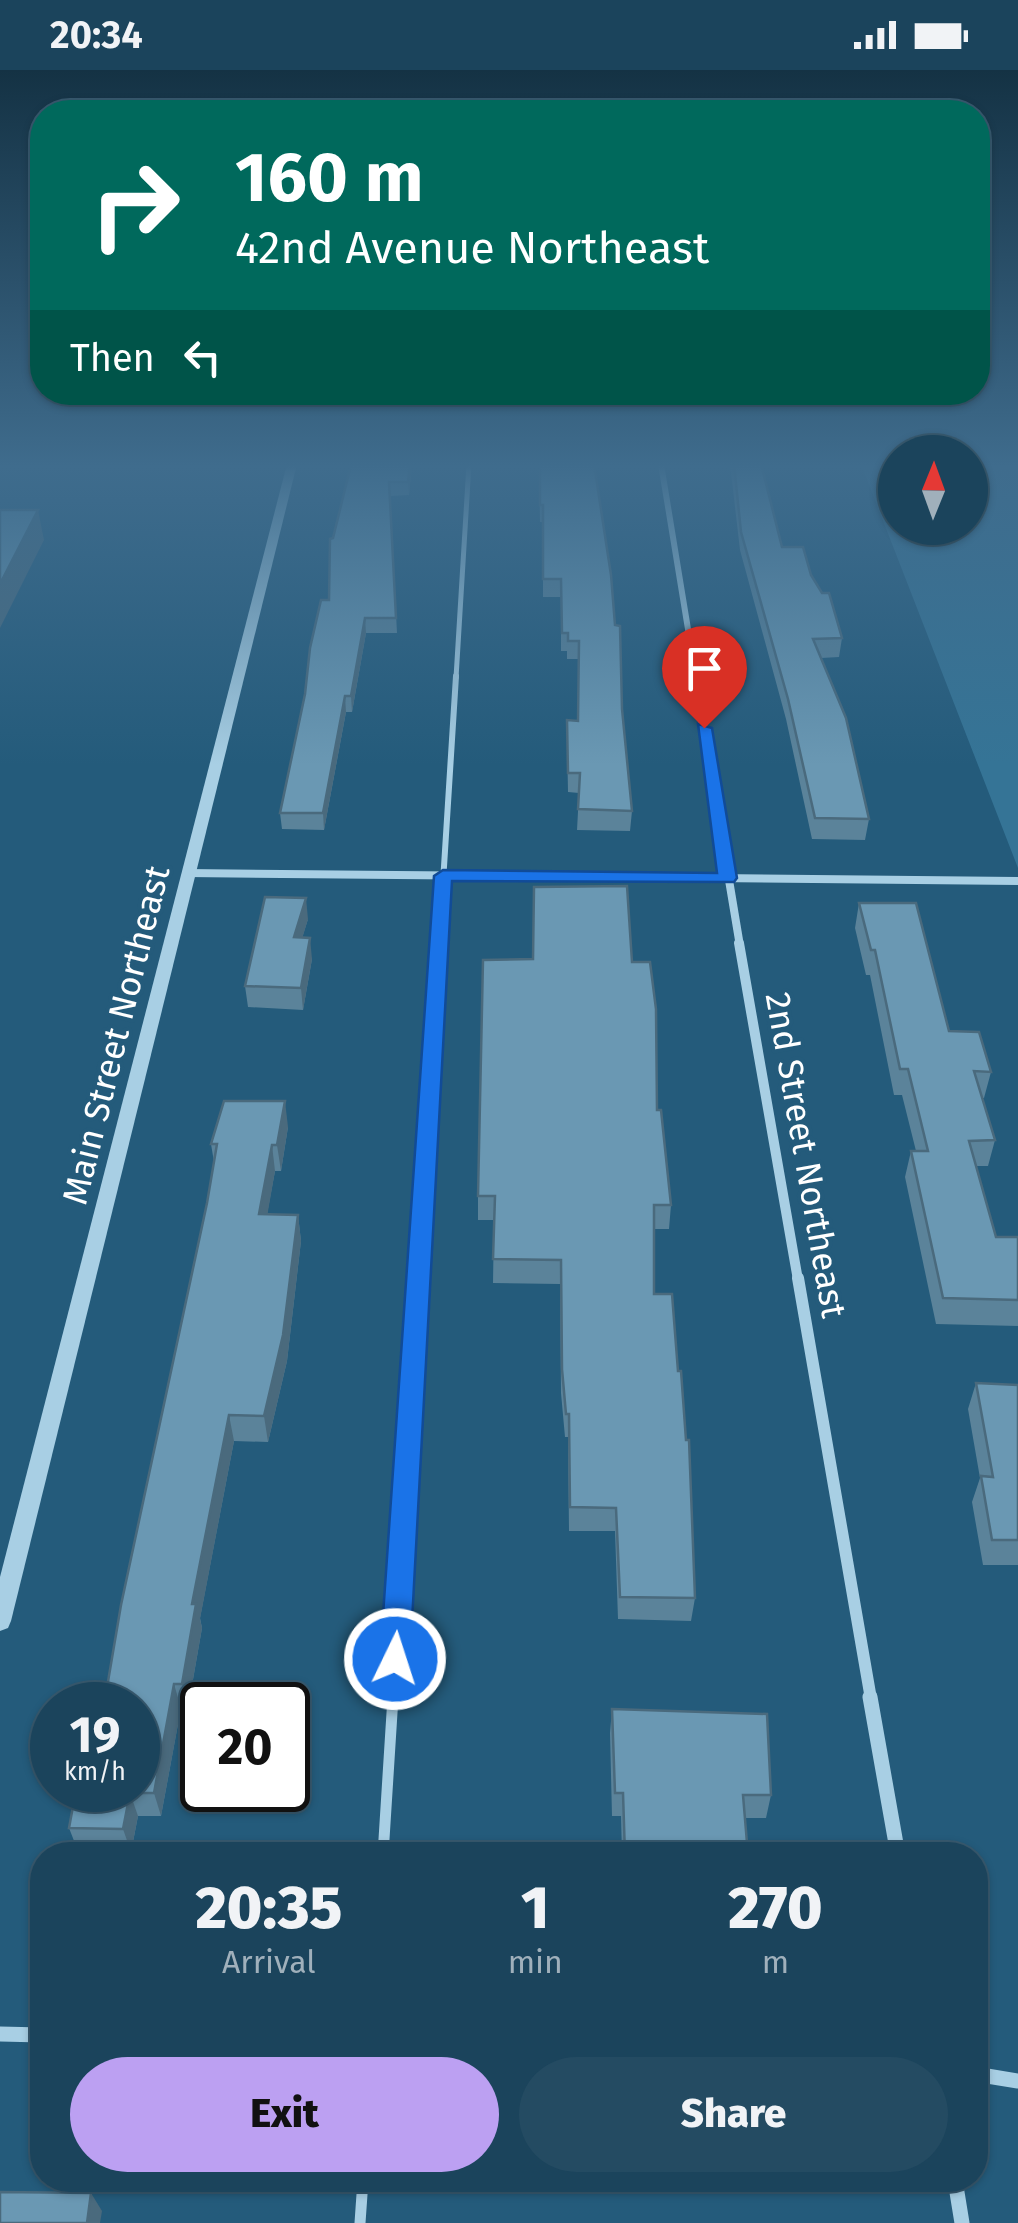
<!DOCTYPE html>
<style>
body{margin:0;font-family:"Fira Sans",sans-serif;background:#244b62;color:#f1f3f6;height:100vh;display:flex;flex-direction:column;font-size:38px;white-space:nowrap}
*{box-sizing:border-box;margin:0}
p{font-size:32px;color:#a0b0bb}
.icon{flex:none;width:55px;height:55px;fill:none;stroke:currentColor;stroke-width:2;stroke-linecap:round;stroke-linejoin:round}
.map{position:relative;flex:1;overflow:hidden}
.side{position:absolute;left:30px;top:1772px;width:958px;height:350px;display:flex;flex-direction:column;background:#1b445c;border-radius:40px;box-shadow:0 2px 8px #0004,0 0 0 2px #395c72}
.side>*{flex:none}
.top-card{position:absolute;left:30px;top:30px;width:960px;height:305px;border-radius:40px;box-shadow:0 2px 8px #0004,0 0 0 2px #395c72;background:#00695c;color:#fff;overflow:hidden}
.needle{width:65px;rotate:1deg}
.buttons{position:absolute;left:878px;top:365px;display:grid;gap:20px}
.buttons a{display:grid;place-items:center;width:110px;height:110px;border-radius:50%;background:#1b445c;box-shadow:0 2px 8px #0004,0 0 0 2px #395c72;font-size:50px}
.speed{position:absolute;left:30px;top:1612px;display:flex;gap:20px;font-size:50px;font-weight:700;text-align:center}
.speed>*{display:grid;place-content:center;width:130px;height:130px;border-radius:50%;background:#1b445c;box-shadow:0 2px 8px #0004,0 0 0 2px #395c72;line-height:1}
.speed small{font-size:25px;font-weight:400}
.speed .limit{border:5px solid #111;border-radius:15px;background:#fff;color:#111}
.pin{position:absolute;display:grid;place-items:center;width:85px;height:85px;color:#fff;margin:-102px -42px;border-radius:50% 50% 50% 0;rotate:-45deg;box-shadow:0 0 10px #0007}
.pin .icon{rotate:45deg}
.me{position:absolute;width:110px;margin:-55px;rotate:4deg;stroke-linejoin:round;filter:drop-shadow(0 0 8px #0008)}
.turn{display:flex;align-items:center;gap:35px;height:210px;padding:0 40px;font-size:45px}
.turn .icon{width:130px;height:130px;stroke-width:2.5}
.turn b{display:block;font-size:70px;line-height:85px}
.then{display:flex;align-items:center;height:95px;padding:0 40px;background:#0003;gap:20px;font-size:38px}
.eta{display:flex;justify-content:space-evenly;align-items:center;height:170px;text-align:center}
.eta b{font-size:60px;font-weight:800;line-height:70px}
.cta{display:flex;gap:20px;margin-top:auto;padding:20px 40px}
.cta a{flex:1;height:115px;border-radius:60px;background:#bca0f2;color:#111;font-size:40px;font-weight:800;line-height:115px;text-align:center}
.cta a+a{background:#244b62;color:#f1f3f6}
.status{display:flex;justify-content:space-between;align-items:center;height:70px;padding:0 50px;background:#1b445c;direction:ltr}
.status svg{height:28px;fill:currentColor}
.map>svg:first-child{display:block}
.green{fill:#357496}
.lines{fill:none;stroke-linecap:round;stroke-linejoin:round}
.service-far4{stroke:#a8cfe4;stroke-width:5}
.service-far3{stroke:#a8cfe4;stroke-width:6}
.service-far2{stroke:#a8cfe4;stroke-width:8}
.service-far1{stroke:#a8cfe4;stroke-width:9}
.service{stroke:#a8cfe4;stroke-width:11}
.minor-far4{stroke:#a8cfe4;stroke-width:6}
.minor-far3{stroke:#a8cfe4;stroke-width:8}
.minor-far2{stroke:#a8cfe4;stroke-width:10}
.minor-far1{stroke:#a8cfe4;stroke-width:12}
.minor{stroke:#a8cfe4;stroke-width:15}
.tertiary{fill:#a8cfe4;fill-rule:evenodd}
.wall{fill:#5b839a}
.shaded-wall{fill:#4a6a7d}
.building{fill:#6a98b3;stroke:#4a6a7d;stroke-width:2.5}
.route{fill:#1a73e8;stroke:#114b97;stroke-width:2.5}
.labels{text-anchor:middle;stroke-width:8;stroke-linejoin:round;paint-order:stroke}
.street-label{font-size:35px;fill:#fff;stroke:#245b7b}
</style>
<div class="status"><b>20:34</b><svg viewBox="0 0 49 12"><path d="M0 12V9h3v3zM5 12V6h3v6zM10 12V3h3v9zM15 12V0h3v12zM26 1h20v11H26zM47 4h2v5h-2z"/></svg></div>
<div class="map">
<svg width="1018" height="2153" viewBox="0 0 1018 2153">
<rect width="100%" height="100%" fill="#245b7b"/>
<!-- green -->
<path class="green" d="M 861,394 L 895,394 L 895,458 L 970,458 L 970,394 L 1018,394 L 1018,798 Z"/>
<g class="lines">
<!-- service-far4 -->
<path class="service-far4" d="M 456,608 L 469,394"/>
<!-- service-far3 -->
<path class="service-far3" d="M 439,876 L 456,606"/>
<!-- service-far2 -->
<path class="service-far2" d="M 419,1210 L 439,873"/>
<!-- service-far1 -->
<path class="service-far1" d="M 393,1629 L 419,1208"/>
<!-- service -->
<g class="service">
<path d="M 383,1785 L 393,1627"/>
<path d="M 360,2153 L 363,2110"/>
</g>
<!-- minor-far4 -->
<path class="minor-far4" d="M 661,394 L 696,608"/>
<!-- minor-far3 -->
<g class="minor-far3">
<path d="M 695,606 L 740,876"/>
<path d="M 187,803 L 1018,811"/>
</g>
<!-- minor-far2 -->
<path class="minor-far2" d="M 739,873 L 798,1210"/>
<!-- minor-far1 -->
<path class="minor-far1" d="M 798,1208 L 871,1629"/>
<!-- minor -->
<g class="minor">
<path d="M 870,1627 L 898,1785"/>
<path d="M 0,1964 L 42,1965"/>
<path d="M 975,2004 L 1018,2011"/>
<path d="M 955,2110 L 962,2153"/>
</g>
<!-- tertiary -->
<path class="tertiary" d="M 287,394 L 297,394 L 11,1551 L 8,1558 L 0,1561 L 0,1507 Z"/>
</g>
<!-- wall -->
<g class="wall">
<path d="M 356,394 L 412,394 L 409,425 L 390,426 L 397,563 L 366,563 L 352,642 L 346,642 L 324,760 L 282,759 L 280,743 L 329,530 L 333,468 Z"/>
<path d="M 730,394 L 761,394 L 782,477 L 811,505 L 842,568 L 839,587 L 821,588 L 869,749 L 865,770 L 812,769 L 786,649 L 740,480 Z"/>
<path d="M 539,399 L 622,639 L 632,741 L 630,761 L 577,760 L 579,723 L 568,722 L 567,670 L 567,650 L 577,651 L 579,589 L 567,589 L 567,581 L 561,581 L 561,527 L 543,527 L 543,452 L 540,452 Z"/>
<path d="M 859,833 L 949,961 L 991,1002 L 984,1028 L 982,1028 L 995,1070 L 988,1096 L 976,1096 L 996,1167 L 1018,1167 L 1018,1256 L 936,1254 L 905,1107 L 911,1081 L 916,1081 L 902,1025 L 894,1025 L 870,905 L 866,905 L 855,858 Z"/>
<path d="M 308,849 L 302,868 L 312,889 L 303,940 L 248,937 L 245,916 Z"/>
<path d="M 632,892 L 671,1135 L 669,1159 L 654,1159 L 654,1224 L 695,1528 L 691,1551 L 618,1549 L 615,1461 L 569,1461 L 568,1367 L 565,1367 L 561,1323 L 560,1214 L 493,1213 L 494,1150 L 478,1150 L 478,1126 Z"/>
<path d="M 288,1057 L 281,1101 L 275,1101 L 267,1144 L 298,1145 L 301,1171 L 287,1291 L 268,1372 L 234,1371 L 200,1548 L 202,1558 L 188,1638 L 181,1638 L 161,1746 L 138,1746 L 131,1782 L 78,1781 L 69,1758 L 76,1720 L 138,1720 L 207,1133 L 214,1092 L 211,1074 Z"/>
<path d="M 976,1313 L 1018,1315 L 1018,1495 L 983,1495 L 972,1432 L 980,1408 L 968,1339 Z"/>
<path d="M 612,1639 L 771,1725 L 766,1748 L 745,1748 L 748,1785 L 622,1785 L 621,1746 L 612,1746 L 610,1663 Z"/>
</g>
<!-- shaded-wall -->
<g class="shaded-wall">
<path d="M 410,394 L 412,394 L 409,425 L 408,412 Z"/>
<path d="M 38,440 L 44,470 L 0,558 L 0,514 Z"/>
<path d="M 365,548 L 366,563 L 352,642 L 351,626 Z"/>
<path d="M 345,626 L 346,642 L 324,760 L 323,743 Z"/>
<path d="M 306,828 L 308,849 L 296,889 L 294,867 Z"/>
<path d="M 310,868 L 312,889 L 303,940 L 301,918 Z"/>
<path d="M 285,1031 L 288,1057 L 281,1101 L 277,1075 Z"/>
<path d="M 272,1075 L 275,1101 L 263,1170 L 259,1144 Z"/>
<path d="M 298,1145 L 301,1171 L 287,1291 L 268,1372 L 264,1346 Z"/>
<path d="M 229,1345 L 234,1371 L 200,1549 L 202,1558 L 188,1638 L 182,1614 L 192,1534 Z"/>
<path d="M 174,1614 L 181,1638 L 161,1746 L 154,1723 Z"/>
<path d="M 130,1723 L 138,1746 L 131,1782 L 123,1759 Z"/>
<path d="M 91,2123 L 102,2141 L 100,2153 L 87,2153 Z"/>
</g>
<!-- building -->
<g class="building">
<path d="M 356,394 L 410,394 L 408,412 L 389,412 L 396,548 L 365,548 L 351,626 L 345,626 L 323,743 L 280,743 L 305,624 L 310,578 L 321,530 L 329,530 L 330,469 L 333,468 L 351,395 Z"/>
<path d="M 540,394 L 594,394 L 611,505 L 615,555 L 620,556 L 622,639 L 632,741 L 578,739 L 580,703 L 568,703 L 567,650 L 578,651 L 579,571 L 568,571 L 568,563 L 562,563 L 561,509 L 543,509 L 543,435 L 540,435 Z"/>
<path d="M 734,394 L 761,394 L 782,477 L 803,477 L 811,505 L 822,523 L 829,523 L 842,568 L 813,569 L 846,648 L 869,749 L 815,748 L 788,629 L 741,462 Z"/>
<path d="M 0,440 L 38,440 L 0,514 Z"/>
<path d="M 627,816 L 632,892 L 650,892 L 656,939 L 657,1040 L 661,1040 L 671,1135 L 654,1135 L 654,1224 L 672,1224 L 678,1301 L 681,1301 L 686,1370 L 689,1370 L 695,1528 L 620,1527 L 616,1438 L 570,1437 L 569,1344 L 566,1344 L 562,1299 L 561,1190 L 493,1189 L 495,1126 L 478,1126 L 483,890 L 533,889 L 534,817 Z"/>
<path d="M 265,827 L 306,828 L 294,867 L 310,868 L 301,918 L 245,916 Z"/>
<path d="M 859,833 L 916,833 L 949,961 L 979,962 L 991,1002 L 974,1001 L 995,1070 L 969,1071 L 996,1167 L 1018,1167 L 1018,1230 L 943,1228 L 911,1081 L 928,1081 L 908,999 L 900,999 L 875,880 L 871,880 Z"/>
<path d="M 224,1031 L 285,1031 L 277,1075 L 272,1075 L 259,1144 L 298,1145 L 283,1265 L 264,1346 L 229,1345 L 192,1534 L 196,1534 L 182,1614 L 174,1614 L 154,1723 L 130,1723 L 123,1759 L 69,1758 L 76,1720 L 138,1720 L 138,1635 L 104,1635 L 121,1535 L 207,1133 L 217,1074 L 211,1074 Z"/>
<path d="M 976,1313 L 1018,1315 L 1018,1470 L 992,1470 L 981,1406 L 993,1407 Z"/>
<path d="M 612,1639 L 767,1644 L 771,1725 L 743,1725 L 748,1785 L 625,1785 L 623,1723 L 615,1723 Z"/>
<path d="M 0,2122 L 91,2123 L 87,2153 L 0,2153 Z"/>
</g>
<!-- sky -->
<linearGradient id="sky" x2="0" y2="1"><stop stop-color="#143244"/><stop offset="0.57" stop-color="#3f6c8d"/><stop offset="1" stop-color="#3f6c8d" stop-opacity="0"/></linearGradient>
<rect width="1018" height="695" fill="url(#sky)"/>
<!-- route -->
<path class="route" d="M 698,654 L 712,658 L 737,808 L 734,812 L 452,811 L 410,1589 L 406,1599 L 395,1603 L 384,1599 L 380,1589 L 434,806 L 443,800 L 717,803 Z"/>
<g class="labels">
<!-- street labels -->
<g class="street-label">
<text transform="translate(116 965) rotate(-76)" y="12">Main Street Northeast</text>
<text transform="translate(806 1085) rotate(80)" y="12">2nd Street Northeast</text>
</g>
</g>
</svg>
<div class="buttons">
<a><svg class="needle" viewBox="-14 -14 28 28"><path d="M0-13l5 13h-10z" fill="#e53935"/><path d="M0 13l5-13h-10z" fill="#a0b0bb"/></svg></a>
</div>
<div class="speed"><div>19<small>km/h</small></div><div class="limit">20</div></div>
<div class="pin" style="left:704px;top:658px;background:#d93025"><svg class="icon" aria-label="arrive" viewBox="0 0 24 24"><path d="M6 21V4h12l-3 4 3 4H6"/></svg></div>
<svg class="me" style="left:395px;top:1589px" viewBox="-20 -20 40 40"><circle r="17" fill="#1a73e8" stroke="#fff" stroke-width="3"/><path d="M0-11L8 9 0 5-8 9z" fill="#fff"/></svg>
<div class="top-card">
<div class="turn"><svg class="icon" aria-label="right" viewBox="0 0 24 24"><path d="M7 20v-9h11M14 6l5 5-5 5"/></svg><div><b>160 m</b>42nd Avenue Northeast</div></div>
<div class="then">Then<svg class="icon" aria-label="left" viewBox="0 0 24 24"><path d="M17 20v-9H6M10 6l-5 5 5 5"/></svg></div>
</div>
<section class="side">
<div class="eta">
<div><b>20:35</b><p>Arrival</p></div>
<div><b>1</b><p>min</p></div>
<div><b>270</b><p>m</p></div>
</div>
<div class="cta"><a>Exit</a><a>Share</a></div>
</section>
</div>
